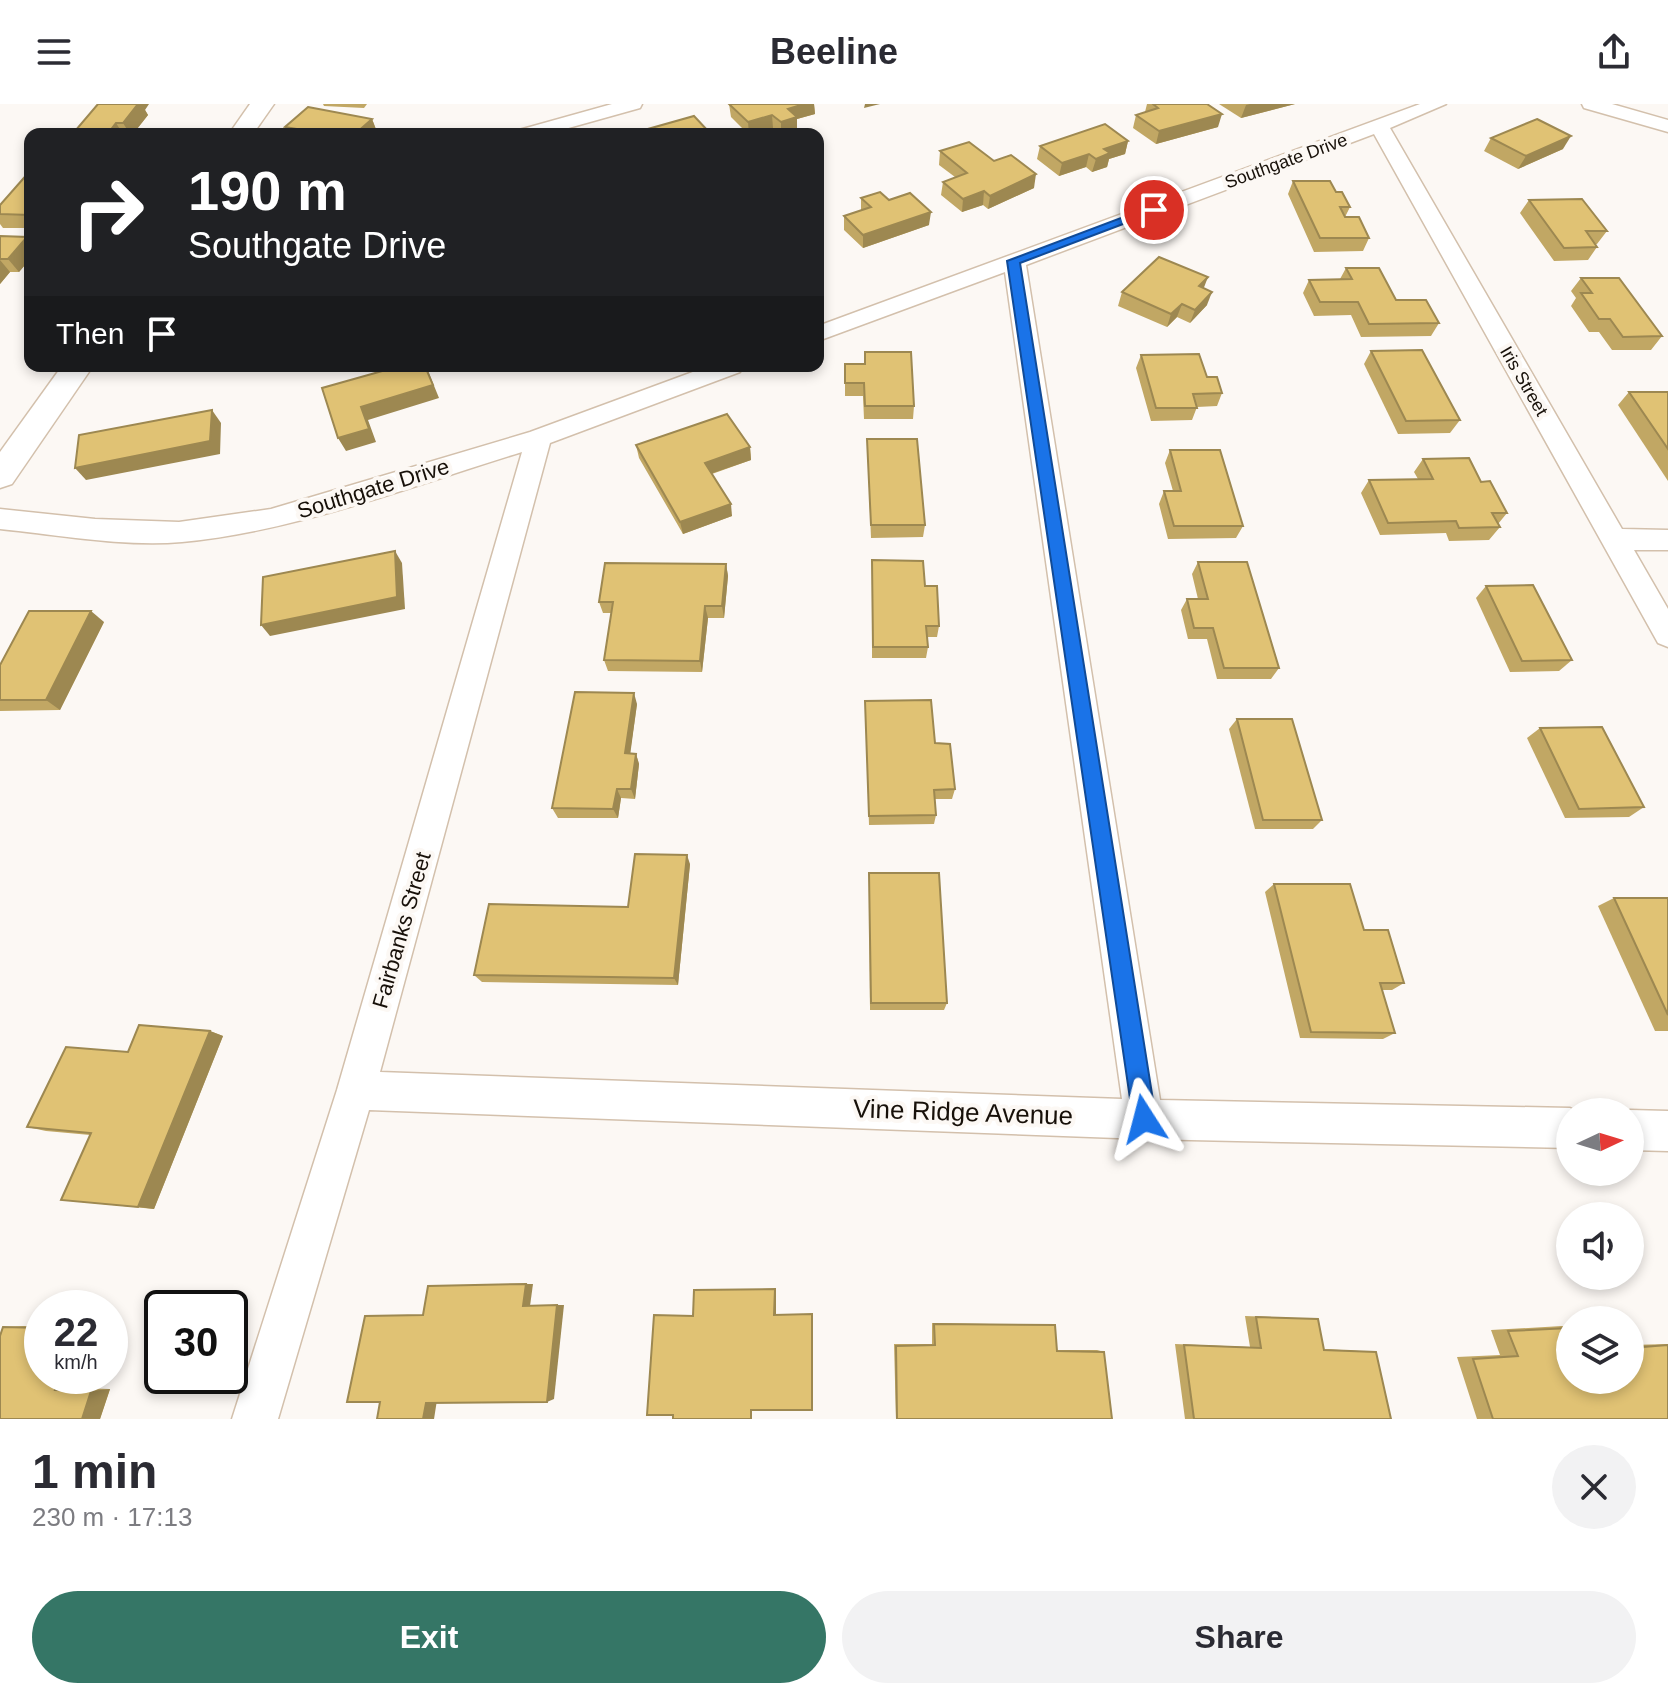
<!DOCTYPE html>
<meta charset="utf-8">
<style>
body{margin:0;font-family:Arial,sans-serif;background:#f2f2f3;color:#2b2b33;height:100vh;display:flex;flex-direction:column;font-size:30px;white-space:nowrap}
*{box-sizing:border-box;margin:0}
p{font-size:26px;color:#7c7c81}
.icon{flex:none;width:44px;height:44px;fill:none;stroke:currentColor;stroke-width:2;stroke-linecap:round;stroke-linejoin:round}
.map{position:relative;height:1315px;overflow:hidden}
.panel{display:flex;flex-direction:column;background:#fff;flex:1}
.panel>*{flex:none}
.top-card{position:absolute;left:24px;top:24px;width:800px;height:244px;border-radius:16px;box-shadow:0 4px 12px #0003;background:#202124;color:#fff;overflow:hidden}
.needle{width:52px;rotate:86deg}
.fabs{position:absolute;left:1556px;top:994px;display:grid;gap:16px}
.fabs a{display:grid;place-items:center;width:88px;height:88px;border-radius:50%;background:#fff;box-shadow:0 4px 12px #0003;font-size:40px}
.speed{position:absolute;left:24px;top:1186px;display:flex;gap:16px;font-size:40px;font-weight:700;text-align:center}
.speed>*{display:grid;place-content:center;width:104px;height:104px;border-radius:50%;background:#fff;box-shadow:0 4px 12px #0003;line-height:1}
.speed small{font-size:20px;font-weight:400}
.speed .limit{border:4px solid #111;border-radius:12px;background:#fff;color:#111}
.pin{position:absolute;display:grid;place-items:center;width:68px;height:68px;color:#fff;margin:-34px;border:4px solid #fff;border-radius:50%;box-shadow:0 2px 8px #0007}
.me{position:absolute;width:88px;margin:-44px;rotate:351deg;stroke-linejoin:round;filter:drop-shadow(0 0 6px #0008)}
.turn{display:flex;align-items:center;gap:28px;height:168px;padding:0 32px;font-size:36px}
.turn .icon{width:104px;height:104px;stroke-width:2.5}
.turn b{display:block;font-size:56px;line-height:68px}
.then{display:flex;align-items:center;height:76px;padding:0 32px;background:#0003;gap:16px;font-size:30px}
.round{display:grid;place-items:center;flex:none;width:84px;height:84px;border-radius:42px;background:#f2f2f3}
.head{display:flex;align-items:center;justify-content:space-between;height:136px;padding:0 32px}
h1{font-size:48px;font-weight:700;line-height:60px}
.primary-button{display:flex;gap:16px;margin-top:auto;padding:16px 32px}
.primary-button a{flex:1;height:92px;border-radius:48px;background:#357666;color:#fff;font-size:32px;font-weight:700;line-height:92px;text-align:center}
.primary-button a+a{background:#f2f2f3;color:#2b2b33}
header{display:flex;justify-content:space-between;align-items:center;height:104px;padding:0 32px;background:#fff;font-size:36px;font-weight:700}
.map>svg:first-child{display:block}
.lines{fill:none;stroke-linecap:round;stroke-linejoin:round}
.minor-casing{stroke:#d3c0ac;stroke-width:3}
.tertiary-casing{stroke:#d3c0ac;stroke-width:3}
.minor{fill:#fff;fill-rule:evenodd}
.tertiary{fill:#fff;fill-rule:evenodd}
.wall{fill:#c1a764}
.shaded-wall{fill:#9d8851}
.building{fill:#e0c274;stroke:#9d8851;stroke-width:2}
.route{fill:#1a73e8;stroke:#114b97;stroke-width:2}
.labels{text-anchor:middle;stroke-width:8;stroke-linejoin:round;paint-order:stroke}
.far-street-label{font-size:18px;fill:#171009;stroke:#fcf8f4}
.street-label{font-size:22px;fill:#171009;stroke:#fcf8f4}
.near-street-label{font-size:26px;fill:#171009;stroke:#fcf8f4}
</style>
<header><svg class="icon" aria-label="menu" viewBox="0 0 24 24"><path d="M4 6h16M4 12h16M4 18h16"/></svg>Beeline<svg class="icon" aria-label="share" viewBox="0 0 24 24"><path d="M12 15V3M7 8l5-5 5 5M5 13v7h14v-7"/></svg></header>
<div class="map">
<svg width="1668" height="1315" viewBox="0 0 1668 1315">
<rect width="100%" height="100%" fill="#fcf8f4"/>
<g class="lines">
<defs>
<g id="minor">
<path d="M 612,0 L 642,0 L 640,4 L 547,30 L 516,30 L 519,26 Z"/>
<path d="M 1420,0 L 1446,0 L 1390,24 L 1622,425 L 1668,426 L 1668,446 L 1634,446 L 1668,505 L 1668,543 L 1658,539 L 1374,30 L 1026,161 L 1160,996 L 1570,1004 L 1579,1008 L 1570,1008 L 1570,1044 L 1144,1035 L 369,1006 L 278,1315 L 232,1315 L 337,986 L 522,348 C 411,382 298,427 182,438 C 123,443 59,431 0,425 L 0,405 L 95,415 L 179,418 L 271,405 L 530,328 L 709,262 L 744,262 L 740,268 L 550,339 L 380,968 L 1122,995 L 1005,168 L 818,237 L 818,222 Z"/>
<path d="M 1582,0 L 1612,0 L 1668,16 L 1668,28 L 1584,4 Z"/>
<path d="M 1630,1006 L 1668,1007 L 1668,1047 L 1630,1046 L 1630,1008 L 1626,1008 Z"/>
</g>
<g id="tertiary">
<path d="M 250,0 L 274,0 L 253,30 L 229,30 Z"/>
<path d="M 62,262 L 93,262 L 12,380 L 0,384 L 0,348 Z"/>
</g>
</defs>
<!-- minor casing -->
<use href="#minor" class="minor-casing"/>
<!-- tertiary casing -->
<use href="#tertiary" class="tertiary-casing"/>
<!-- minor -->
<use href="#minor" class="minor"/>
<!-- tertiary -->
<use href="#tertiary" class="tertiary"/>
</g>
<!-- wall -->
<g class="wall">
<path d="M 323,0 L 367,0 L 364,4 L 324,2 Z"/>
<path d="M 729,0 L 814,0 L 815,10 L 797,15 L 797,27 L 786,30 L 780,30 L 773,24 L 753,30 L 748,30 L 731,13 Z"/>
<path d="M 1147,0 L 1207,0 L 1218,23 L 1156,40 L 1133,24 L 1136,11 L 1145,8 Z"/>
<path d="M 1219,0 L 1295,0 L 1241,14 Z"/>
<path d="M 145,6 L 148,11 L 133,30 L 76,30 L 75,27 Z"/>
<path d="M 372,15 L 377,28 L 375,30 L 288,30 L 285,23 Z"/>
<path d="M 1491,34 L 1563,45 L 1518,65 L 1484,47 Z"/>
<path d="M 1128,37 L 1125,50 L 1109,55 L 1107,63 L 1092,68 L 1086,63 L 1059,72 L 1037,55 L 1040,42 Z"/>
<path d="M 940,47 L 994,57 L 1034,84 L 988,105 L 983,101 L 962,108 L 941,91 L 943,78 L 955,73 L 939,61 Z"/>
<path d="M 30,67 L 30,124 L 3,124 L 0,120 L 0,101 Z"/>
<path d="M 1293,77 L 1350,103 L 1345,113 L 1369,134 L 1363,147 L 1314,148 L 1288,90 Z"/>
<path d="M 861,94 L 889,96 L 929,121 L 863,144 L 844,126 L 844,112 L 861,107 Z"/>
<path d="M 1529,96 L 1607,127 L 1597,140 L 1596,140 L 1597,143 L 1588,156 L 1554,157 L 1520,109 Z"/>
<path d="M 0,132 L 27,133 L 30,137 L 30,155 L 19,168 L 10,168 L 0,180 Z"/>
<path d="M 1346,164 L 1396,196 L 1439,219 L 1431,232 L 1361,233 L 1351,211 L 1314,212 L 1303,189 L 1309,176 L 1340,175 Z"/>
<path d="M 1581,174 L 1662,232 L 1651,246 L 1612,246 L 1599,228 L 1589,228 L 1571,202 L 1576,194 L 1571,187 Z"/>
<path d="M 1204,184 L 1207,201 L 1190,219 L 1177,213 L 1167,223 L 1118,202 L 1122,188 Z"/>
<path d="M 1371,247 L 1460,316 L 1450,329 L 1398,330 L 1364,260 Z"/>
<path d="M 1141,251 L 1207,273 L 1222,289 L 1217,302 L 1197,303 L 1192,316 L 1151,317 L 1136,264 Z"/>
<path d="M 845,260 L 914,302 L 913,315 L 864,315 L 863,292 L 845,292 Z"/>
<path d="M 1629,288 L 1668,288 L 1668,377 L 1618,301 Z"/>
<path d="M 867,335 L 925,421 L 923,433 L 871,434 Z"/>
<path d="M 636,341 L 750,343 L 751,356 L 712,370 L 732,412 L 683,430 L 639,354 Z"/>
<path d="M 1170,346 L 1243,422 L 1236,434 L 1168,435 L 1159,400 L 1164,387 L 1173,387 L 1165,359 Z"/>
<path d="M 1423,355 L 1481,378 L 1507,409 L 1498,420 L 1500,423 L 1489,436 L 1449,437 L 1446,429 L 1380,431 L 1361,389 L 1369,376 L 1418,375 L 1414,368 Z"/>
<path d="M 872,456 L 925,482 L 939,522 L 937,533 L 927,533 L 928,543 L 926,554 L 872,554 Z"/>
<path d="M 1198,458 L 1279,564 L 1271,575 L 1217,575 L 1207,535 L 1188,535 L 1181,506 L 1187,495 L 1198,495 L 1192,470 Z"/>
<path d="M 726,460 L 728,472 L 724,514 L 708,514 L 702,568 L 608,567 L 604,556 L 612,509 L 603,509 L 599,498 Z"/>
<path d="M 1486,482 L 1572,556 L 1559,567 L 1510,568 L 1476,494 Z"/>
<path d="M 104,518 L 60,606 L 0,607 L 0,561 Z"/>
<path d="M 865,597 L 935,639 L 955,685 L 952,695 L 934,695 L 936,711 L 934,720 L 869,721 Z"/>
<path d="M 637,600 L 630,649 L 636,650 L 639,660 L 635,695 L 621,694 L 618,714 L 558,714 L 552,704 Z"/>
<path d="M 1237,615 L 1322,716 L 1313,725 L 1255,725 L 1229,625 Z"/>
<path d="M 1540,624 L 1644,703 L 1629,713 L 1565,714 L 1527,634 Z"/>
<path d="M 690,760 L 678,881 L 482,878 L 474,871 L 628,803 Z"/>
<path d="M 869,769 L 947,899 L 944,906 L 870,906 Z"/>
<path d="M 1274,780 L 1364,826 L 1404,879 L 1392,886 L 1382,886 L 1395,929 L 1383,935 L 1300,934 L 1265,788 Z"/>
<path d="M 1614,794 L 1668,794 L 1668,927 L 1655,927 L 1598,802 Z"/>
<path d="M 210,927 L 223,932 L 154,1105 L 61,1096 L 90,1031 L 46,1027 L 27,1023 L 128,948 Z"/>
<path d="M 1245,1212 L 1318,1215 L 1324,1245 L 1376,1248 L 1391,1315 L 1185,1315 L 1175,1240 L 1250,1243 Z"/>
<path d="M 932,1219 L 1055,1221 L 1057,1246 L 1097,1246 L 1104,1248 L 1112,1315 L 896,1315 L 894,1240 L 932,1240 Z"/>
<path d="M 24,1222 L 42,1223 L 42,1272 L 80,1272 L 76,1284 L 110,1285 L 100,1315 L 0,1315 L 3,1223 Z"/>
<path d="M 1562,1222 L 1570,1222 L 1570,1276 L 1630,1276 L 1630,1241 L 1668,1240 L 1668,1315 L 1477,1315 L 1457,1253 L 1500,1251 L 1491,1226 Z"/>
</g>
<!-- shaded-wall -->
<g class="shaded-wall">
<path d="M 135,0 L 149,0 L 145,6 L 148,11 L 133,30 L 130,30 L 123,19 Z"/>
<path d="M 804,0 L 814,0 L 815,10 L 797,15 L 797,27 L 781,30 L 781,18 L 788,5 Z"/>
<path d="M 865,0 L 880,0 L 864,4 Z"/>
<path d="M 1250,0 L 1295,0 L 1241,14 L 1246,1 Z"/>
<path d="M 1222,10 L 1218,23 L 1156,40 L 1159,27 Z"/>
<path d="M 772,11 L 773,24 L 749,30 L 748,18 Z"/>
<path d="M 372,15 L 377,28 L 375,30 L 355,30 Z"/>
<path d="M 116,19 L 123,30 L 110,30 L 109,28 Z"/>
<path d="M 1571,32 L 1563,45 L 1518,65 L 1526,52 Z"/>
<path d="M 1128,37 L 1125,50 L 1109,55 L 1107,63 L 1092,68 L 1096,55 L 1104,45 Z"/>
<path d="M 1089,50 L 1086,63 L 1059,72 L 1062,59 Z"/>
<path d="M 1036,70 L 1034,84 L 988,105 L 990,92 Z"/>
<path d="M 984,87 L 983,101 L 962,108 L 963,95 Z"/>
<path d="M 931,108 L 929,121 L 863,144 L 863,131 Z"/>
<path d="M 27,133 L 30,137 L 30,155 L 19,168 L 8,155 Z"/>
<path d="M 822,147 L 822,160 L 818,162 L 818,148 Z"/>
<path d="M 0,156 L 10,168 L 0,180 Z"/>
<path d="M 1208,173 L 1203,186 L 1199,182 Z"/>
<path d="M 1212,188 L 1207,201 L 1190,219 L 1195,206 Z"/>
<path d="M 1182,200 L 1177,213 L 1167,223 L 1171,210 Z"/>
<path d="M 426,262 L 439,294 L 368,316 L 376,338 L 346,347 L 338,334 L 361,303 Z"/>
<path d="M 491,262 L 509,262 L 493,267 Z"/>
<path d="M 212,306 L 221,319 L 220,350 L 86,376 L 75,364 Z"/>
<path d="M 750,343 L 751,356 L 707,371 L 705,359 Z"/>
<path d="M 731,400 L 732,412 L 683,430 L 680,418 Z"/>
<path d="M 395,447 L 402,459 L 405,505 L 270,532 L 261,521 Z"/>
<path d="M 726,460 L 728,472 L 724,514 L 722,502 Z"/>
<path d="M 705,502 L 708,514 L 702,568 L 700,557 Z"/>
<path d="M 91,507 L 104,518 L 60,606 L 46,596 Z"/>
<path d="M 634,589 L 637,600 L 629,659 L 625,649 Z"/>
<path d="M 636,650 L 639,660 L 635,695 L 631,685 Z"/>
<path d="M 617,685 L 621,694 L 618,714 L 613,705 Z"/>
<path d="M 687,751 L 690,760 L 678,881 L 674,874 Z"/>
<path d="M 210,927 L 223,932 L 154,1105 L 138,1103 Z"/>
<path d="M 526,1180 L 533,1180 L 530,1202 L 523,1202 Z"/>
<path d="M 775,1185 L 776,1185 L 776,1210 L 774,1211 Z"/>
<path d="M 557,1201 L 564,1201 L 554,1295 L 547,1298 Z"/>
<path d="M 61,1272 L 80,1272 L 76,1284 L 55,1286 Z"/>
<path d="M 110,1285 L 100,1315 L 82,1315 L 91,1287 Z"/>
<path d="M 437,1296 L 434,1315 L 423,1315 L 426,1299 Z"/>
</g>
<!-- building -->
<g class="building">
<path d="M 98,0 L 138,0 L 123,19 L 116,19 L 109,28 L 75,27 Z"/>
<path d="M 729,0 L 804,0 L 788,5 L 797,13 L 781,18 L 772,11 L 748,18 Z"/>
<path d="M 1153,0 L 1207,0 L 1222,10 L 1159,27 L 1136,11 L 1158,4 Z"/>
<path d="M 308,3 L 372,15 L 355,30 L 298,30 L 302,26 L 285,23 Z"/>
<path d="M 694,12 L 709,28 L 702,30 L 630,30 Z"/>
<path d="M 1537,15 L 1571,32 L 1526,52 L 1491,34 Z"/>
<path d="M 1105,20 L 1128,37 L 1104,45 L 1110,49 L 1096,55 L 1089,50 L 1062,59 L 1040,42 Z"/>
<path d="M 969,38 L 994,57 L 1011,51 L 1036,70 L 990,92 L 984,87 L 963,95 L 943,78 L 967,69 L 940,47 Z"/>
<path d="M 30,67 L 30,111 L 0,110 L 0,101 Z"/>
<path d="M 1293,77 L 1330,77 L 1336,88 L 1342,88 L 1350,103 L 1340,103 L 1345,113 L 1359,113 L 1369,134 L 1320,134 Z"/>
<path d="M 880,88 L 889,96 L 910,89 L 931,108 L 863,131 L 844,112 L 871,103 L 861,94 Z"/>
<path d="M 1582,95 L 1607,127 L 1586,127 L 1597,143 L 1564,144 L 1529,96 Z"/>
<path d="M 0,132 L 27,133 L 8,155 L 0,155 Z"/>
<path d="M 1159,153 L 1208,173 L 1199,182 L 1212,188 L 1195,206 L 1182,200 L 1171,210 L 1122,188 Z"/>
<path d="M 1346,164 L 1379,164 L 1396,196 L 1426,196 L 1439,219 L 1369,220 L 1358,198 L 1320,198 L 1309,176 L 1352,175 Z"/>
<path d="M 1581,174 L 1619,174 L 1662,232 L 1623,233 L 1610,215 L 1599,215 L 1581,189 L 1592,189 Z"/>
<path d="M 1422,246 L 1460,316 L 1406,317 L 1371,247 Z"/>
<path d="M 865,248 L 911,248 L 914,302 L 865,302 L 864,279 L 845,279 L 845,260 L 865,260 Z"/>
<path d="M 1199,250 L 1207,273 L 1217,273 L 1222,289 L 1193,290 L 1197,304 L 1156,304 L 1141,251 Z"/>
<path d="M 400,262 L 425,262 L 433,281 L 361,303 L 369,325 L 338,334 L 322,284 Z"/>
<path d="M 1629,288 L 1668,288 L 1668,345 Z"/>
<path d="M 212,306 L 210,337 L 75,364 L 79,331 Z"/>
<path d="M 727,310 L 750,343 L 705,359 L 731,400 L 680,418 L 636,341 Z"/>
<path d="M 867,335 L 917,335 L 925,421 L 871,421 Z"/>
<path d="M 1170,346 L 1220,346 L 1243,422 L 1174,422 L 1164,387 L 1181,387 Z"/>
<path d="M 1469,354 L 1481,378 L 1490,377 L 1507,409 L 1492,409 L 1500,423 L 1459,424 L 1456,417 L 1388,419 L 1369,376 L 1433,375 L 1423,355 Z"/>
<path d="M 395,447 L 397,493 L 261,521 L 263,473 Z"/>
<path d="M 872,456 L 923,457 L 925,482 L 937,482 L 939,522 L 926,522 L 928,543 L 873,543 Z"/>
<path d="M 1198,458 L 1247,458 L 1279,564 L 1224,564 L 1213,524 L 1194,524 L 1187,495 L 1208,495 Z"/>
<path d="M 605,459 L 726,460 L 722,502 L 705,502 L 700,557 L 604,556 L 613,498 L 599,498 Z"/>
<path d="M 1533,481 L 1572,556 L 1522,557 L 1486,482 Z"/>
<path d="M 29,507 L 91,507 L 46,596 L 0,596 L 0,561 Z"/>
<path d="M 575,588 L 634,589 L 625,649 L 636,650 L 631,685 L 617,685 L 613,705 L 552,704 Z"/>
<path d="M 931,596 L 935,639 L 950,640 L 955,685 L 934,686 L 936,711 L 869,712 L 865,597 Z"/>
<path d="M 1237,615 L 1292,615 L 1322,716 L 1263,716 Z"/>
<path d="M 1602,623 L 1644,703 L 1579,705 L 1540,624 Z"/>
<path d="M 635,750 L 687,751 L 674,874 L 474,871 L 489,800 L 628,803 Z"/>
<path d="M 869,769 L 939,769 L 947,899 L 871,899 Z"/>
<path d="M 1274,780 L 1350,780 L 1364,826 L 1388,826 L 1404,879 L 1380,879 L 1395,929 L 1311,928 Z"/>
<path d="M 1614,794 L 1668,794 L 1668,911 Z"/>
<path d="M 139,921 L 210,927 L 138,1103 L 61,1096 L 91,1029 L 27,1023 L 66,943 L 128,948 Z"/>
<path d="M 526,1180 L 523,1202 L 557,1201 L 547,1298 L 426,1299 L 423,1315 L 377,1315 L 380,1298 L 347,1298 L 365,1212 L 423,1211 L 428,1182 Z"/>
<path d="M 775,1185 L 774,1211 L 812,1210 L 812,1306 L 751,1306 L 751,1315 L 673,1315 L 673,1311 L 647,1311 L 654,1211 L 693,1212 L 694,1186 Z"/>
<path d="M 1256,1213 L 1318,1215 L 1324,1246 L 1376,1248 L 1391,1315 L 1194,1315 L 1184,1241 L 1261,1244 Z"/>
<path d="M 934,1220 L 1055,1221 L 1057,1247 L 1104,1248 L 1112,1315 L 897,1315 L 896,1242 L 935,1241 Z"/>
<path d="M 3,1223 L 42,1224 L 42,1272 L 61,1272 L 55,1286 L 91,1287 L 82,1315 L 0,1315 L 0,1232 Z"/>
<path d="M 1570,1224 L 1570,1276 L 1630,1276 L 1630,1244 L 1668,1241 L 1668,1315 L 1493,1315 L 1473,1255 L 1518,1252 L 1508,1227 Z"/>
</g>
<!-- route -->
<path class="route" d="M 1150,103 L 1160,106 L 1020,159 L 1156,1015 L 1152,1023 L 1144,1026 L 1137,1023 L 1133,1015 L 1007,157 Z"/>
<g class="labels">
<!-- far-street labels -->
<g class="far-street-label">
<text transform="translate(1286 57) rotate(-20)" y="6">Southgate Drive</text>
<text transform="translate(1524 277) rotate(60)" y="6">Iris Street</text>
</g>
<!-- street labels -->
<g class="street-label">
<text transform="translate(373 384) rotate(-17)" y="8">Southgate Drive</text>
<text transform="translate(401 826) rotate(-74)" y="8">Fairbanks Street</text>
</g>
<!-- near-street labels -->
<g class="near-street-label">
<text transform="translate(963 1008) rotate(2)" y="9">Vine Ridge Avenue</text>
</g>
</g>
</svg>
<div class="fabs">
<a><svg class="needle" viewBox="-14 -14 28 28"><path d="M0-13l5 13h-10z" fill="#e53935"/><path d="M0 13l5-13h-10z" fill="#7c7c81"/></svg></a>
<a><svg class="icon" aria-label="sound" viewBox="0 0 24 24"><path d="M4 9h4l5-4v14l-5-4H4zM17 9q2 3 0 6"/></svg></a>
<a><svg class="icon" aria-label="layers" viewBox="0 0 24 24"><path d="M12 4l9 5-9 5-9-5zM3 14l9 5 9-5"/></svg></a>
</div>
<div class="speed"><div>22<small>km/h</small></div><div class="limit">30</div></div>
<div class="pin" style="left:1154px;top:106px;background:#d93025"><svg class="icon" aria-label="arrive" viewBox="0 0 24 24"><path d="M6 21V4h12l-3 4 3 4H6"/></svg></div>
<svg class="me" style="left:1144px;top:1015px" viewBox="-20 -20 40 40"><path d="M0-17L14 15 0 8-14 15z" fill="#1a73e8" stroke="#fff" stroke-width="4"/></svg>
<div class="top-card">
<div class="turn"><svg class="icon" aria-label="right" viewBox="0 0 24 24"><path d="M7 20v-9h11M14 6l5 5-5 5"/></svg><div><b>190 m</b>Southgate Drive</div></div>
<div class="then">Then<svg class="icon" aria-label="arrive" viewBox="0 0 24 24"><path d="M6 21V4h12l-3 4 3 4H6"/></svg></div>
</div>
</div>
<section class="panel">
<div class="head"><div><h1>1 min</h1><p>230 m · 17:13</p></div><a class="round"><svg class="icon" aria-label="close" viewBox="0 0 24 24"><path d="M6 6l12 12M18 6L6 18"/></svg></a></div>
<div class="primary-button"><a>Exit</a><a>Share</a></div>
</section>
